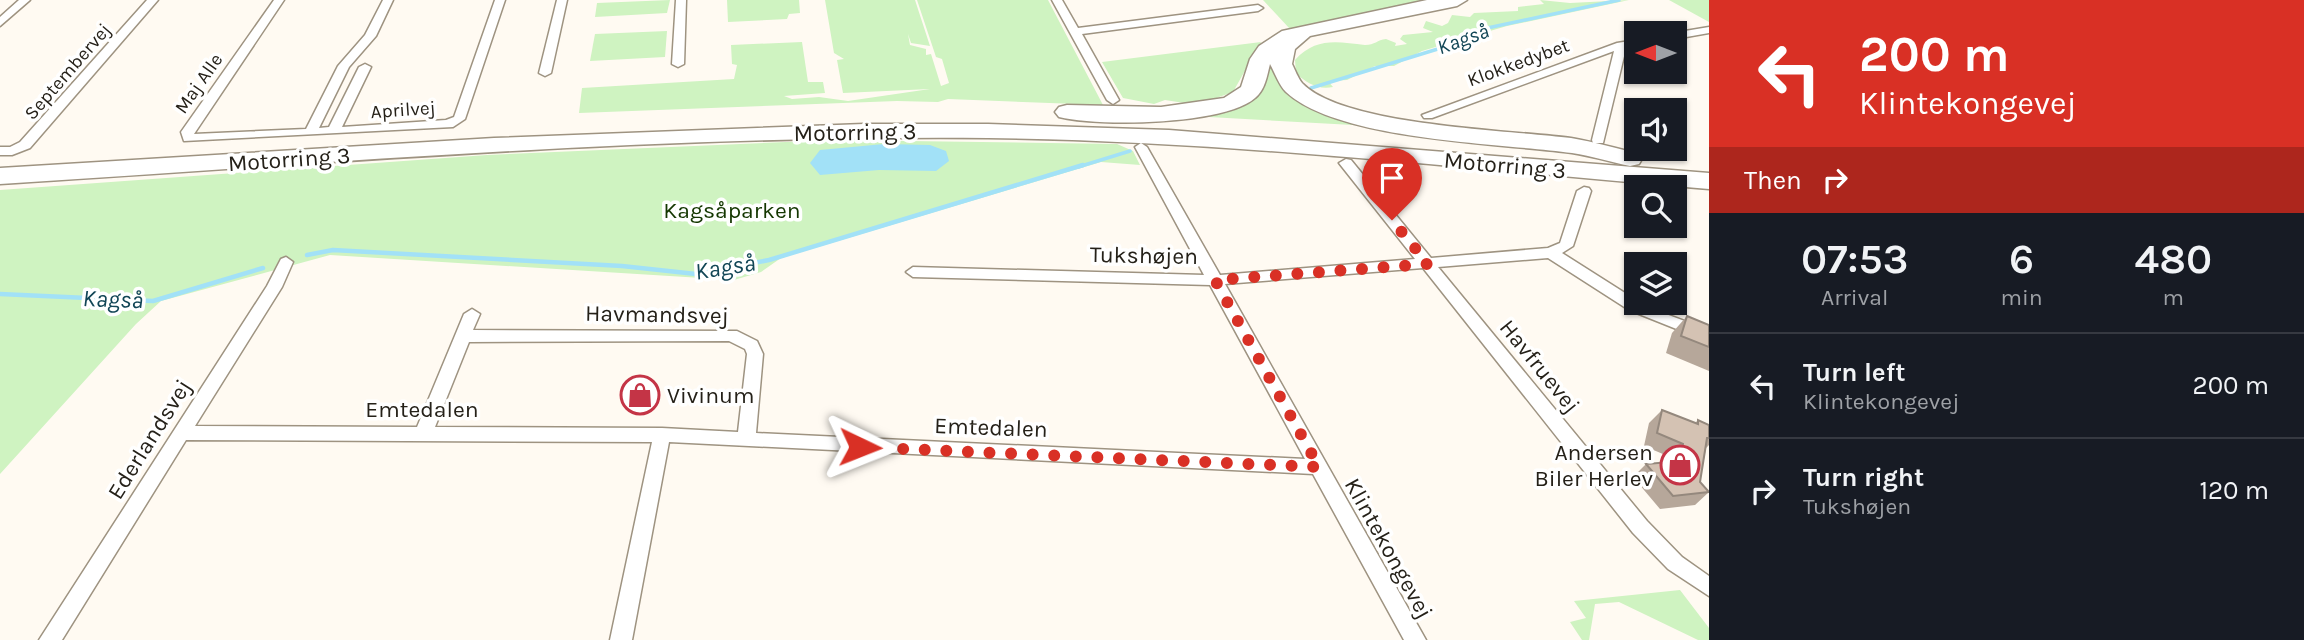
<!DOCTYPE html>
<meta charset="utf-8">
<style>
body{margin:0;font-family:Karla,sans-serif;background:#242831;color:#f1f3f6;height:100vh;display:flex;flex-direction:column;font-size:26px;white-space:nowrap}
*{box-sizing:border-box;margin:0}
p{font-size:23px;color:#9ea1a6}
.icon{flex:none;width:38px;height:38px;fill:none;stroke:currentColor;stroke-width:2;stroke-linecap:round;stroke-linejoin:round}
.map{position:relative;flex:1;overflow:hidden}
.details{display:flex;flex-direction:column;background:#171b24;width:595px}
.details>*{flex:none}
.guide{background:#d93025;color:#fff;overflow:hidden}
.needle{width:46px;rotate:270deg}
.fabs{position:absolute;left:1624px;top:21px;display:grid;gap:14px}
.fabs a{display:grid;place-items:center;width:63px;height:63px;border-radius:0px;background:#171b24;box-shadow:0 2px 5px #0004;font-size:35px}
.pin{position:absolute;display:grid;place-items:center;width:60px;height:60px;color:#fff;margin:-72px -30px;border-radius:50% 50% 50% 0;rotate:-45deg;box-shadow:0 0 7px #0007}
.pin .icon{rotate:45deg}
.me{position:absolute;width:77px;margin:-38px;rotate:92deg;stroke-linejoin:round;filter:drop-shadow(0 0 5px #0008)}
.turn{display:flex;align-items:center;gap:24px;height:147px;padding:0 35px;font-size:32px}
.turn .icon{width:91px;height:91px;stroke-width:2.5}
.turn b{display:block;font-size:49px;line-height:60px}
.then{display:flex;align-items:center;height:66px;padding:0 35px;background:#0003;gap:14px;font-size:26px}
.eta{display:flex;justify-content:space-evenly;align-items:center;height:119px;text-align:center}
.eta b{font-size:42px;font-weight:600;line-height:49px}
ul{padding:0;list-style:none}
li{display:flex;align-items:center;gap:21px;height:105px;padding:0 35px;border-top:2px solid #363941}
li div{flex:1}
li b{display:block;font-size:26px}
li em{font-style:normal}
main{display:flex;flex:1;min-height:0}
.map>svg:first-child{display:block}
.green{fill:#cff3c1}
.water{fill:#a2e1f7}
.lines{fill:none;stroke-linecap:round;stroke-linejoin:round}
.stream-far1{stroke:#a2e1f7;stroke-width:3.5}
.stream{stroke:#a2e1f7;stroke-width:4.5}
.minor-casing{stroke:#9e9381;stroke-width:3}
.motorway-casing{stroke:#9e9381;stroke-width:3}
.minor{fill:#fff;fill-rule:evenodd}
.motorway{fill:#fff;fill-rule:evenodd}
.wall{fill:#b6a79a}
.building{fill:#d4c2b3;stroke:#94887d;stroke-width:2}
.route{stroke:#d93025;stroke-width:12;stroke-dasharray:0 21.6}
.labels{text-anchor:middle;stroke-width:7;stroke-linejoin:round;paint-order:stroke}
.far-street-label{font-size:19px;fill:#252119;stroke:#fff}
.far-water-label{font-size:21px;font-style:italic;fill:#124656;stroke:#fff}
.street-label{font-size:23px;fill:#252119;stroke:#fff}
.park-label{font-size:23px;fill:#143701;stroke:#fff}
.poi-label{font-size:23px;fill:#252119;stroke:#fff;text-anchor:start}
.water-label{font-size:24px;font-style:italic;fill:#124656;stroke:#fff}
</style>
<main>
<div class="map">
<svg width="1709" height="640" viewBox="0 0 1709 640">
<rect width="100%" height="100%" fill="#fffaf2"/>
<!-- green -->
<g class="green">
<path d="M 670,0 L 667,13 L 595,17 L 597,3 Z"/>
<path d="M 727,0 L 799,0 L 800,13 L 789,14 L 787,19 L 728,22 Z"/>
<path d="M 825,0 L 915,0 L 930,46 L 911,43 L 908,34 L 910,45 L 926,49 L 926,55 L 931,54 L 941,86 L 949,83 L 942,59 L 936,57 L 917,0 L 1048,0 L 1103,105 L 948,99 L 938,102 L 897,101 L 579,113 L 582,88 L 734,79 L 737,65 L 732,64 L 731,45 L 802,42 L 808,82 L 823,82 L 825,93 L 784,96 L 792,99 L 819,97 L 848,101 L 930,89 L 843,93 L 837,60 L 844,59 L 834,53 Z"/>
<path d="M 1263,0 L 1442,0 L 1290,29 Z"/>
<path d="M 1540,0 L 1570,3 L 1629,0 L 1507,26 L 1422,51 L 1394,66 L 1375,66 L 1347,80 L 1328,81 L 1333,87 C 1317,90 1308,83 1296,74 L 1295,60 C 1316,37 1337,42 1365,45 C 1375,45 1377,40 1386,39 L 1396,43 L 1395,46 L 1407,44 L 1400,39 L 1403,35 L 1433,32 L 1423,28 L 1426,21 L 1442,26 L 1448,23 L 1452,15 L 1470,17 L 1474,13 L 1518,11 L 1518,7 L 1544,4 Z"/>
<path d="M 1669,0 L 1709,0 L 1709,22 Z"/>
<path d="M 667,31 L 665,57 L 590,61 L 595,34 Z"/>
<path d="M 1261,42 L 1233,92 L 1197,105 L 1165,100 L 1154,104 L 1123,98 L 1102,62 Z"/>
<path d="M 1272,60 L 1271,67 L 1281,84 L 1371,126 L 1191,116 L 1220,111 Z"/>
<path d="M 834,140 L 1117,144 L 1133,151 L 1140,165 L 1101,162 L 781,258 L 761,272 L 734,280 L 330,255 L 161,301 L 136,324 L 0,474 L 0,190 L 487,155 Z"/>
<path d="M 1680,590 L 1709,628 L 1709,640 L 1698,640 L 1619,602 L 1595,604 L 1589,640 L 1582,640 L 1570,622 L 1586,618 L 1574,601 Z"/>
</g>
<!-- water -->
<path class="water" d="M 884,144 L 930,145 L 946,151 L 949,161 L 936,171 L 879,170 L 820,175 L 810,163 L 820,150 Z"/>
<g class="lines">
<!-- stream-far1 -->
<g class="stream-far1">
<path d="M 1311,88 L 1454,44 L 1478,30 L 1619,0"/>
<path d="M 1078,167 L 1130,151"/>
</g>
<!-- stream -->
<g class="stream">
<path d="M 307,255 L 333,250 L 622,266 L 696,274 L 769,260 L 1083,165"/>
<path d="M 0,294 L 153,301 L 263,268"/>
</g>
<defs>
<g id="minor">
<path d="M 19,0 L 30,0 L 0,26 L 0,17 Z"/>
<path d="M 147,0 L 158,0 L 30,148 L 12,155 L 0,155 L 0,147 L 10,147 L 20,142 Z"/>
<path d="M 274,0 L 284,0 L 194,134 L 306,129 L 338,66 L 365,35 L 383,0 L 393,0 L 376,36 L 349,67 L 319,128 L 329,127 L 359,67 L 365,64 L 371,67 L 342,127 L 446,120 L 454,117 L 495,0 L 505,0 L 465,119 L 453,127 L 184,141 L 181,132 Z"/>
<path d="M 557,0 L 567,0 L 551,73 L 545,76 L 539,73 Z"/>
<path d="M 676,0 L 686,0 L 684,64 L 678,67 L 672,64 Z"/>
<path d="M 1052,0 L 1062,0 L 1078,28 L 1258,5 L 1263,8 L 1258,11 L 1082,34 L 1119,100 L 1113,104 L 1107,100 Z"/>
<path d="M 1709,27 L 1709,33 L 1675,39 L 1673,33 Z"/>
<path d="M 1636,40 L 1636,46 L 1626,48 L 1603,143 L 1593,143 L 1592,140 L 1614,51 L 1432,118 L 1424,118 L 1422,115 L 1617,43 Z"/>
<path d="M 1141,143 L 1147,147 L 1220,275 L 1415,259 L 1339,163 L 1346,159 L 1351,160 L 1431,258 L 1548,248 L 1560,243 L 1577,191 L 1584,187 L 1589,188 L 1591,191 L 1573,246 L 1562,253 L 1636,300 L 1636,303 L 1709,330 L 1709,342 L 1629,310 L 1548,258 L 1438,267 L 1647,521 L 1682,557 L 1709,576 L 1709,596 L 1668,569 L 1633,533 L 1423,268 L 1225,284 L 1426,640 L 1404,640 L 1313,474 L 669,442 L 632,640 L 610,640 L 652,442 L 186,440 L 62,640 L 39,640 L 267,286 L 281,259 L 286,257 L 293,262 L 282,287 L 195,426 L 417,427 L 464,314 L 472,309 L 480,314 L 473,330 L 737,331 L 757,341 L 763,354 L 756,433 L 1305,459 L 1210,285 L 913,277 L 906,272 L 913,267 L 1204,275 L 1135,147 ZM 729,341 L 745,349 L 747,354 L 738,432 L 662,428 L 435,427 L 469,342 Z"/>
</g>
<g id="motorway">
<path d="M 1427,0 L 1467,0 L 1457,6 L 1310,36 L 1295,49 L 1292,64 C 1295,70 1298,78 1302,83 C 1343,126 1510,130 1571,138 C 1594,142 1616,148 1639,154 L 1642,159 L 1639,164 L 1630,166 C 1611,162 1592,156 1572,153 C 1500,143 1339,141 1286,92 C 1279,85 1275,73 1270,64 C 1267,76 1265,90 1255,98 C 1225,125 1098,127 1059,117 L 1055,112 L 1059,107 L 1067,105 L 1161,107 L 1224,98 L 1241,87 L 1250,59 L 1259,46 L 1282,31 Z"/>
<path d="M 864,124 L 988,124 L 1169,130 L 1709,173 L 1709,189 C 1469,169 1229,141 988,138 C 658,135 329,163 0,184 L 0,168 L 494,138 Z"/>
</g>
</defs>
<!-- minor casing -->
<use href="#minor" class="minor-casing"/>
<!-- motorway casing -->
<use href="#motorway" class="motorway-casing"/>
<!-- minor -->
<use href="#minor" class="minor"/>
<!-- motorway -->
<use href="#motorway" class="motorway"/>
</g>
<!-- wall -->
<g class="wall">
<path d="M 1687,316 L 1709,325 L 1709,371 L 1666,353 L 1672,333 Z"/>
<path d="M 1662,410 L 1695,423 L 1698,420 L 1709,425 L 1709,445 L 1706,448 L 1700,482 L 1709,492 L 1695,505 L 1660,509 L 1633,477 L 1646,464 L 1670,462 L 1670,457 L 1644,446 L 1649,423 Z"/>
</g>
<!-- building -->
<g class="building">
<path d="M 1687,316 L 1709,325 L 1709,347 L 1681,336 Z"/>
<path d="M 1662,410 L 1698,424 L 1698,420 L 1709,425 L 1709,438 L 1707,438 L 1700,482 L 1709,492 L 1673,496 L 1646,464 L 1681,461 L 1683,444 L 1657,433 Z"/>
</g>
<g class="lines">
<!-- route -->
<path class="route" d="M 860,447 L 1319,467 L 1215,280 L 1428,264 L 1392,220"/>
</g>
<!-- icons -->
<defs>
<symbol id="shop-ring" viewBox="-11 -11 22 22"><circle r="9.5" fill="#fff" stroke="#c43446" stroke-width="1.5"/><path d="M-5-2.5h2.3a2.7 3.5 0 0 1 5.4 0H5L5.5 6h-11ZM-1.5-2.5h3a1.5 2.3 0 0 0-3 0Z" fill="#c43446"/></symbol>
</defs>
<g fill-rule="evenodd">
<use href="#shop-ring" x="618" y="373" width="44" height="44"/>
<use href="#shop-ring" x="1658" y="443" width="44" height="44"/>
</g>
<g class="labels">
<!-- far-street labels -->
<g class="far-street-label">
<text transform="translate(1518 62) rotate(-20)" y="7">Klokkedybet</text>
<text transform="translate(67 71) rotate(-49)" y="7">Septembervej</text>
<text transform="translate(198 83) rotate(-55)" y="7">Maj Alle</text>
<text transform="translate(403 109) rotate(-4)" y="7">Aprilvej</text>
</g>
<!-- far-water labels -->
<g class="far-water-label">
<text transform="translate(1463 39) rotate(-20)" y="7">Kagså</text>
</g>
<!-- street labels -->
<g class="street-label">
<text transform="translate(855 132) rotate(-1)" y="8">Motorring 3</text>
<text transform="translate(289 159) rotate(-4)" y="8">Motorring 3</text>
<text transform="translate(1505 165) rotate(5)" y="8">Motorring 3</text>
<text transform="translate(1144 255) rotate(1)" y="8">Tukshøjen</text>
<text transform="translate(657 314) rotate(1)" y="8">Havmandsvej</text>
<text transform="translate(1540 366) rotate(51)" y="8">Havfruevej</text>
<text x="422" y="417">Emtedalen</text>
<text transform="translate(991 427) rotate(2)" y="8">Emtedalen</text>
<text transform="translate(149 439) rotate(-58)" y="8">Ederlandsvej</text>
<text transform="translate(1389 548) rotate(61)" y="8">Klintekongevej</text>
</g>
<!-- park labels -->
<g class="park-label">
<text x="732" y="218">Kagsåparken</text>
</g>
<!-- poi labels -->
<g class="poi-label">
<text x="667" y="403">Vivinum</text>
<text x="1653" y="460" text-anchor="end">Andersen<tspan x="1653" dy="26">Biler Herlev</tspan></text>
</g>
<!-- water labels -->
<g class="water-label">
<text transform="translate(725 267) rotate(-9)" y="8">Kagså</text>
<text transform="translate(113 299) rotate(2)" y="8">Kagså</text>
</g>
</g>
</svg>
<div class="fabs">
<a><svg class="needle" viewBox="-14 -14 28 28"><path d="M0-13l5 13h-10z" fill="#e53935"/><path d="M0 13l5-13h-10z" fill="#9ea1a6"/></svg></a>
<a><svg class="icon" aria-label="sound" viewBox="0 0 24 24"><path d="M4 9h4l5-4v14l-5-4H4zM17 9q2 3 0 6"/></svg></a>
<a><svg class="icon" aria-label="search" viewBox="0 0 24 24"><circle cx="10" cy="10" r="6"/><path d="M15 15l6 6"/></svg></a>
<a><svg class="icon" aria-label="layers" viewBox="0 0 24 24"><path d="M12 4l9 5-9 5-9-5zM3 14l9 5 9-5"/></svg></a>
</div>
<div class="pin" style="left:1392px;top:220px;background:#d93025"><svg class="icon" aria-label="arrive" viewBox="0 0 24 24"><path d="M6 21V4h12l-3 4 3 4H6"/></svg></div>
<svg class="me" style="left:860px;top:447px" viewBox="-20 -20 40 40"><path d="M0-17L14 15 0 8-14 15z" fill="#d93025" stroke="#fff" stroke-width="4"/></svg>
</div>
<section class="details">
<div class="guide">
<div class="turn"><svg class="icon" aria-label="left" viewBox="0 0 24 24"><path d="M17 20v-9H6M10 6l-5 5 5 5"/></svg><div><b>200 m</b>Klintekongevej</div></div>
<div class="then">Then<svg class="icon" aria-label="right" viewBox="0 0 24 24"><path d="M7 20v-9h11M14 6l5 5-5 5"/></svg></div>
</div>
<div class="eta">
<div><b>07:53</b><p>Arrival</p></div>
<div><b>6</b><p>min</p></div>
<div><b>480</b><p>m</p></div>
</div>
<ul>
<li><svg class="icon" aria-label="left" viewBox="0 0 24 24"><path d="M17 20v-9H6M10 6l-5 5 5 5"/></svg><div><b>Turn left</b><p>Klintekongevej</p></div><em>200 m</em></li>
<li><svg class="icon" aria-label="right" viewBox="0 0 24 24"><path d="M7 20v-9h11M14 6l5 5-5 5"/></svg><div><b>Turn right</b><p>Tukshøjen</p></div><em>120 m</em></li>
</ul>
</section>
</main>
